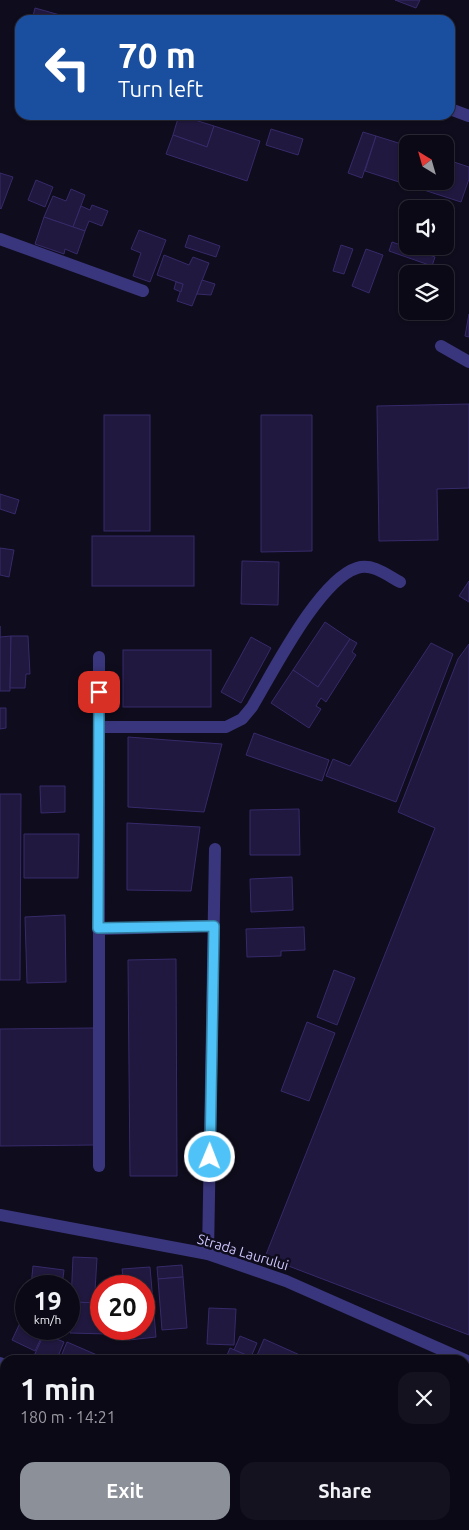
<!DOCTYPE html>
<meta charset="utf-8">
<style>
body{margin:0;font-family:Ubuntu,sans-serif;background:#14121f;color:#f1f3f6;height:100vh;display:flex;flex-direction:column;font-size:19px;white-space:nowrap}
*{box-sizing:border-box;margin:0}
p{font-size:16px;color:#9a9aa1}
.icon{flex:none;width:28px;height:28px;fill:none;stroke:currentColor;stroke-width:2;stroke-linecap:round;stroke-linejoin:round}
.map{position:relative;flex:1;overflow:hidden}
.side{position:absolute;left:0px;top:1355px;width:470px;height:175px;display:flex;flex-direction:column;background:#0b0916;border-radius:15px 15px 0 0;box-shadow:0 1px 4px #0004,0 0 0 1px #2b2a35}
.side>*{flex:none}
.guide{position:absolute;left:15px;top:15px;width:440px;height:105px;border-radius:15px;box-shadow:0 1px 4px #0004,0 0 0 1px #2b2a35;background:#1a4fa0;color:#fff;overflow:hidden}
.needle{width:32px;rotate:323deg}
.buttons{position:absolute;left:399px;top:135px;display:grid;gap:10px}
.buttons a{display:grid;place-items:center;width:55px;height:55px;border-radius:10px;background:#0b0916;box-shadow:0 1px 4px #0004,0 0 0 1px #2b2a35;font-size:25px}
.speed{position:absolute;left:15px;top:1275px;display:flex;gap:10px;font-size:25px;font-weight:700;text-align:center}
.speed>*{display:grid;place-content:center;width:65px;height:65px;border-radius:50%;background:#0b0916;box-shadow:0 1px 4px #0004,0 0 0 1px #2b2a35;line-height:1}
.speed small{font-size:12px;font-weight:400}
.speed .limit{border:8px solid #d22;background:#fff;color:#111}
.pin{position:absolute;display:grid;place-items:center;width:42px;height:42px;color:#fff;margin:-21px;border-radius:10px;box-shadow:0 2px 8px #0006}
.me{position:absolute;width:55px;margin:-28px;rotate:1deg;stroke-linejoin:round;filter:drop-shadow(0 0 4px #0008)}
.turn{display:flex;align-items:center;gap:18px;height:105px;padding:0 20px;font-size:22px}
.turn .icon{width:65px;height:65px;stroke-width:2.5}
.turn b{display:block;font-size:35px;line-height:42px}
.round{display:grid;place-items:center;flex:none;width:52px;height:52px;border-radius:15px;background:#14121f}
.overview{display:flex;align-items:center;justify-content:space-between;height:85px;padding:0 20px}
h1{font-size:30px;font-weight:700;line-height:38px}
.action{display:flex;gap:10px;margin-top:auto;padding:10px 20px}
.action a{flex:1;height:58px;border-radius:15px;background:#8c9099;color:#fff;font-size:20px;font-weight:700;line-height:58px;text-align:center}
.action a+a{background:#14121f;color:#f1f3f6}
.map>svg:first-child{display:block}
.building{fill:#20183e;stroke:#372a6a}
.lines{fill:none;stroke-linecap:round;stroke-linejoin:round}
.minor{stroke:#3a367d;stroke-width:12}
.route-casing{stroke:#337fa1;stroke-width:12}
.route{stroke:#4fc3f7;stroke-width:9}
.labels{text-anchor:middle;stroke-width:5;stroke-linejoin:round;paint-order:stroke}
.street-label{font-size:14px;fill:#cfc8ff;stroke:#0f0c1d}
</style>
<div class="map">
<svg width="469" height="1530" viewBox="0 0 469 1530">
<rect width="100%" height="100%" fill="#0f0c1d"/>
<!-- building -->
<g class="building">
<path d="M 395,0 L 420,0 L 416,8 Z"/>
<path d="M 35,8 L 60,15 L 58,20 L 32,20 Z"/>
<path d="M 179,115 L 214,126 L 207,147 L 173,135 Z"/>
<path d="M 214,126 L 260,141 L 247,181 L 166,154 L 173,135 L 207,147 Z"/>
<path d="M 271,129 L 303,139 L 298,155 L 266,145 Z"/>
<path d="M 363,132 L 376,136 L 362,178 L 348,173 Z"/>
<path d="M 376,136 L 408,146 L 408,181 L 445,181 L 445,159 L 469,167 L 469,179 L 461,202 L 365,171 Z"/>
<path d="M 0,173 L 13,177 L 1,209 L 0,208 Z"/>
<path d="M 36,180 L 53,187 L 45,207 L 28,200 Z"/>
<path d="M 71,189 L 85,195 L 73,227 L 44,217 L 53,196 L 66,201 Z"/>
<path d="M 92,205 L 108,211 L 102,226 L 89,221 L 85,231 L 73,227 L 81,206 L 90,210 Z"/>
<path d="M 44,217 L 85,231 L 77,254 L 65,249 L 64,254 L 35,244 Z"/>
<path d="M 139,230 L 166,240 L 150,282 L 133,276 L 141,253 L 131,249 Z"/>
<path d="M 189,235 L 220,246 L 216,257 L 185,247 Z"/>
<path d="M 392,242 L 435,257 L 432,266 L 389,251 Z"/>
<path d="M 341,245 L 353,249 L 344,274 L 333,271 Z"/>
<path d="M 366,249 L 383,255 L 369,293 L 352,286 Z"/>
<path d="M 164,255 L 189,265 L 193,257 L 209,263 L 192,306 L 177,301 L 183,284 L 157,275 Z"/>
<path d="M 202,280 L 215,284 L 211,295 L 197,294 Z"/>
<path d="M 176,282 L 183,284 L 181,292 L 174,289 Z"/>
<path d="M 469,314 L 469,337 L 465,336 Z"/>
<path d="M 469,404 L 469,488 L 437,489 L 438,540 L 379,541 L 377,406 Z"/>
<rect x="104" y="415" width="46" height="116"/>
<path d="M 261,415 L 312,415 L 312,551 L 261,552 Z"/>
<path d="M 0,494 L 19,500 L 15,514 L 0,509 Z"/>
<rect x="92" y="536" width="102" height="50"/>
<path d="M 0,548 L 14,550 L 9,577 L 0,575 Z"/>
<path d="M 242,561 L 279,562 L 278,605 L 241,604 Z"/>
<path d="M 469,581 L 469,602 L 459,596 Z"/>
<path d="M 325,622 L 350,639 L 318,687 L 293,670 Z"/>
<path d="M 0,626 L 0,637 L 11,636 L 10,691 L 0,691 Z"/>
<path d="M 11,636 L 28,636 L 30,674 L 26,674 L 25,688 L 10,688 Z"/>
<path d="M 251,637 L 271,648 L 241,703 L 221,692 Z"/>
<path d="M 350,639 L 357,643 L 352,652 L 356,655 L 326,702 L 321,698 L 316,706 L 321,709 L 309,728 L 271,703 L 293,670 L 318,687 Z"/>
<path d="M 431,643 L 453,654 L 396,802 L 326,776 L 333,759 L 350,766 Z"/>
<path d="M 469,644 L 469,1335 L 265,1257 L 435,828 L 398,812 L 458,659 Z"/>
<rect x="123" y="650" width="88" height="57"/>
<path d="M 0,708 L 6,708 L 6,728 L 0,729 Z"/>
<path d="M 254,733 L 329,760 L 322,781 L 246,755 Z"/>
<path d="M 128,737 L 222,744 L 204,812 L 128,807 Z"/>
<path d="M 40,786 L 65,786 L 65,812 L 41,813 Z"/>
<path d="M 0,794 L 21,794 L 20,980 L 0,980 Z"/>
<path d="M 299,809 L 300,855 L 250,855 L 250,810 Z"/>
<path d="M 127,823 L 200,827 L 191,891 L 127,890 Z"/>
<path d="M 24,834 L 79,834 L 78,878 L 24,878 Z"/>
<path d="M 292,877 L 293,910 L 251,912 L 250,879 Z"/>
<path d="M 65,915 L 66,982 L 27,983 L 25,917 Z"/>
<path d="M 304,927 L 305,950 L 281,951 L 281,956 L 247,957 L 246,929 Z"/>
<path d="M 176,959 L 177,1176 L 130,1176 L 128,960 Z"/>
<path d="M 334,970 L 355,978 L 337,1025 L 317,1017 Z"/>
<path d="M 307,1022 L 335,1033 L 309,1101 L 281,1091 Z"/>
<path d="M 94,1028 L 95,1145 L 0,1146 L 0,1029 Z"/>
<path d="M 73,1257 L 97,1258 L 95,1291 L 101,1292 L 100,1303 L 71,1302 Z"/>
<path d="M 182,1265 L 183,1277 L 158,1279 L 157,1267 Z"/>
<path d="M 33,1266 L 64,1270 L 62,1286 L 31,1286 Z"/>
<path d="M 150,1267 L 156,1337 L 129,1340 L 128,1329 L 144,1329 L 144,1286 L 124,1286 L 122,1269 Z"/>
<path d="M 183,1277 L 187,1328 L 162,1330 L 158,1279 Z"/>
<path d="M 71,1302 L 101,1303 L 101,1329 L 108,1329 L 108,1334 L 70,1333 Z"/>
<path d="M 209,1308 L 236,1309 L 234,1345 L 207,1344 Z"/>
<path d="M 20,1323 L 26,1326 L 26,1329 L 32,1329 L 43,1334 L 35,1351 L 12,1340 Z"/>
<path d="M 44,1334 L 64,1342 L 59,1354 L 64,1356 L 62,1360 L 39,1360 L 33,1358 Z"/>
<path d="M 240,1336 L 257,1343 L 251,1357 L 234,1350 Z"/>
<path d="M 264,1339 L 302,1356 L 300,1360 L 255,1360 Z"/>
<path d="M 67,1342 L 97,1355 L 94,1360 L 63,1360 L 65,1356 L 62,1354 Z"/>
<path d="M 230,1348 L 253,1358 L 252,1360 L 225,1360 Z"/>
<path d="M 5,1375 L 5,1387 L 0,1385 Z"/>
<path d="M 0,1385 L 5,1387 L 5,1402 L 0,1400 Z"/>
<path d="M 465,1481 L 469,1483 L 469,1511 L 465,1520 Z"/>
<path d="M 262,1525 L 275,1525 L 286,1530 L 260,1530 Z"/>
<path d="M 337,1525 L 351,1525 L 348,1530 L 335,1530 Z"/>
<path d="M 353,1525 L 364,1525 L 362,1530 L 351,1529 Z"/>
<path d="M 440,1525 L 462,1525 L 460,1530 L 437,1530 Z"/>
<path d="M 315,1526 L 327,1530 L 314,1530 Z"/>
</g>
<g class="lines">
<!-- minor -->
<g class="minor">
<path d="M 450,109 L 469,116"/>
<path d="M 0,239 L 143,291"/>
<path d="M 441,346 L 469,362"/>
<path d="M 99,657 L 99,1166"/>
<path d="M 99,727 L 226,727 L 242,719 L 252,707 C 273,672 319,580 357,568 C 373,563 387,575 400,582"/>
<path d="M 98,929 L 214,926"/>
<path d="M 0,1215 L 208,1254 L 286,1281 L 465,1360"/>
<path d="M 208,1254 L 215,849"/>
<path d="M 0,1363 L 5,1365"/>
<path d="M 392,1525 L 404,1530"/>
</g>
</g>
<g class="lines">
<defs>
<path id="route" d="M 99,692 L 98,928 L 214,926 L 210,1157"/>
</defs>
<!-- route casing -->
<use href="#route" class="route-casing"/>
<!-- route -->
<use href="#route" class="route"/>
</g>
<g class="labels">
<!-- street labels -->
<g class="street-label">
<text transform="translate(243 1252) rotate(17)" y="5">Strada Laurului</text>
</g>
</g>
</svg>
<div class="buttons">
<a><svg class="needle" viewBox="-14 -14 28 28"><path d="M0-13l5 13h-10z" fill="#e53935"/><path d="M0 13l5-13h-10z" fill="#9a9aa1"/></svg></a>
<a><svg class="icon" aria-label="sound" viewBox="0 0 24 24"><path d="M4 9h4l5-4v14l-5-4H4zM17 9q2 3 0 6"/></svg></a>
<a><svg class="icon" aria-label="layers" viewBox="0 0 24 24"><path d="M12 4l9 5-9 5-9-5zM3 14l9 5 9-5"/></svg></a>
</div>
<div class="speed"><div>19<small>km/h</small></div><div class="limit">20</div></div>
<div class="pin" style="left:99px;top:692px;background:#d93025"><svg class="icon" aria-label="arrive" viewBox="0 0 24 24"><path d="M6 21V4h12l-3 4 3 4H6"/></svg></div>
<svg class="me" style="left:210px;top:1157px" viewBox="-20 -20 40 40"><circle r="17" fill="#4fc3f7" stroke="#fff" stroke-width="3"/><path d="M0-11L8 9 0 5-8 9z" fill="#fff"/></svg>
<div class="guide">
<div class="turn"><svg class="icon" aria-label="left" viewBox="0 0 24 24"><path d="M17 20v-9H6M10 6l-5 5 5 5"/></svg><div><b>70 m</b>Turn left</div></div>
</div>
<section class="side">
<div class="overview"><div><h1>1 min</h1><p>180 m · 14:21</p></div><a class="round"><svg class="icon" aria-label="close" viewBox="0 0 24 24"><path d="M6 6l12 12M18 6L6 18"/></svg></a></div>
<div class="action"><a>Exit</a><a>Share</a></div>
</section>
</div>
